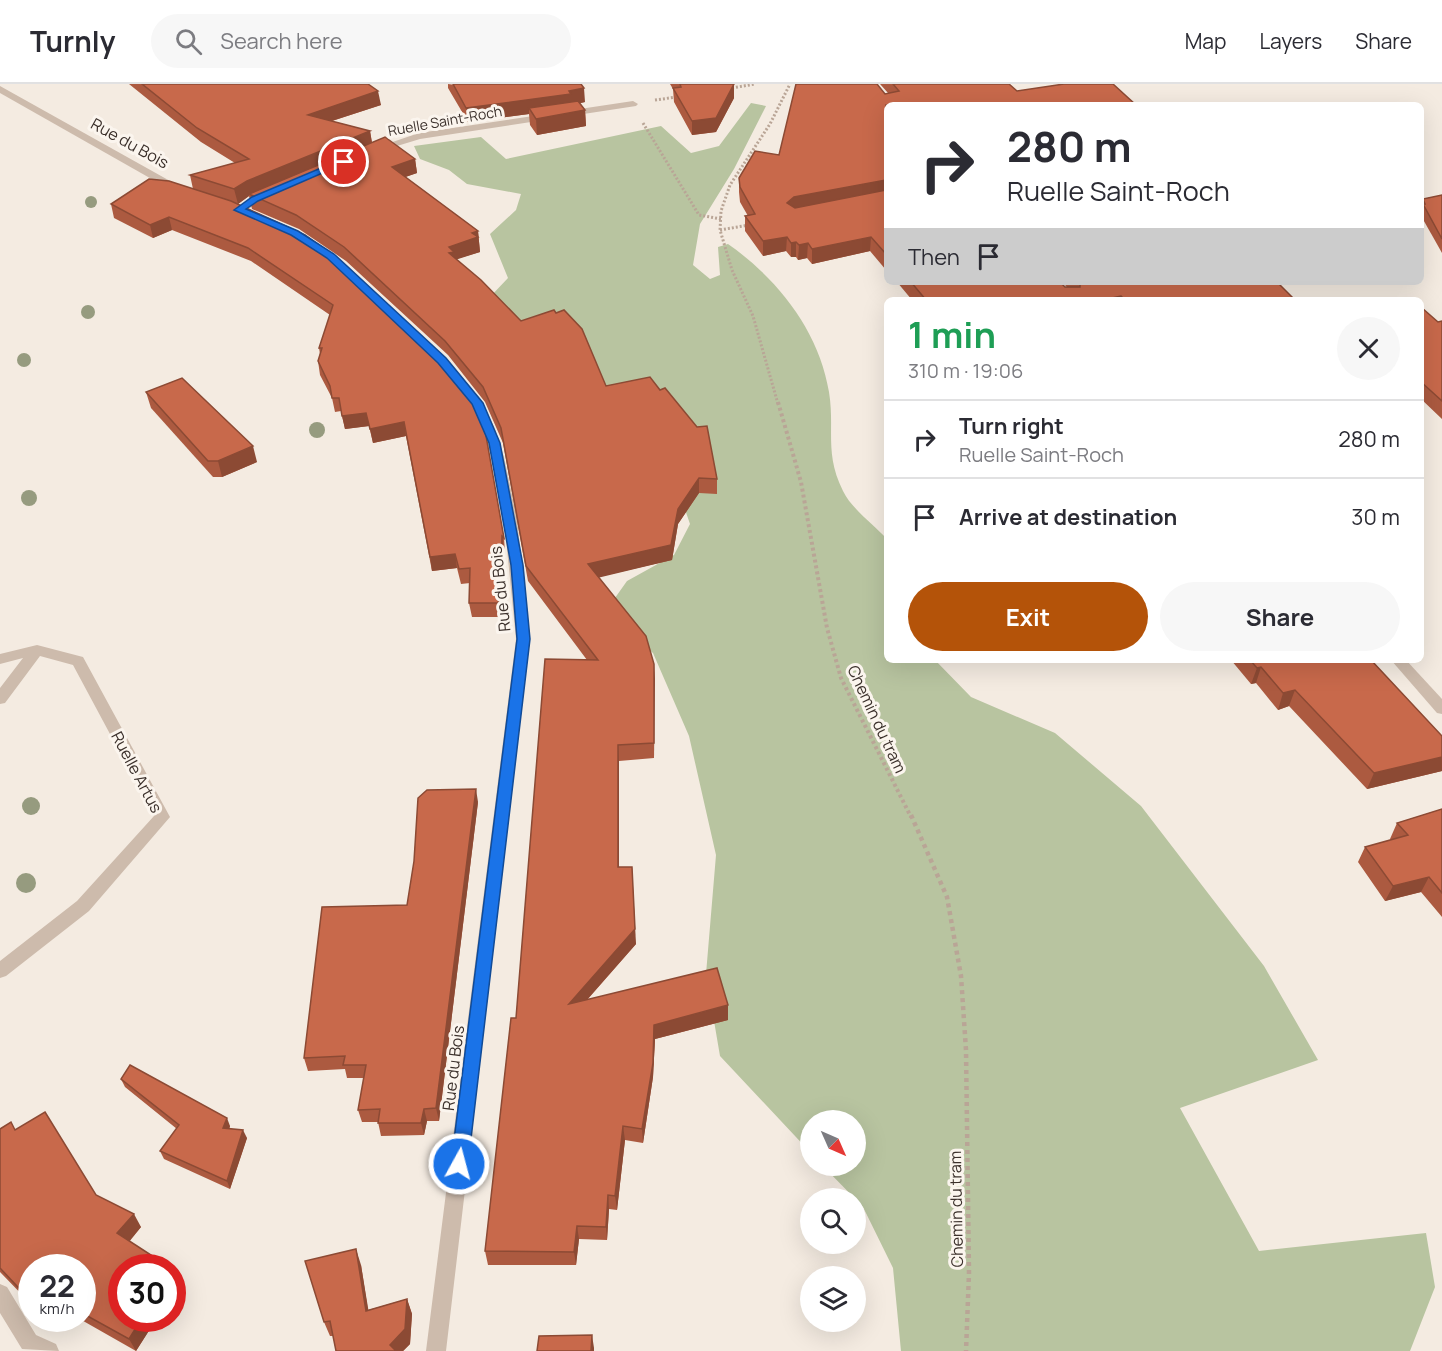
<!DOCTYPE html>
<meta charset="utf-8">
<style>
body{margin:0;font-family:Manrope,sans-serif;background:#f7f7f7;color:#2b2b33;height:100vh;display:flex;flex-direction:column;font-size:22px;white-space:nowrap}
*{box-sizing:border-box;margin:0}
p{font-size:20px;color:#7c7c81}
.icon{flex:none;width:33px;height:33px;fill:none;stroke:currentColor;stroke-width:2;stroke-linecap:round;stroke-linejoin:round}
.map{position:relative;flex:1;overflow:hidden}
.panel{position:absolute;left:884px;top:213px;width:540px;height:366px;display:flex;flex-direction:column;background:#fff;border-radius:9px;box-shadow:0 6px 24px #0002}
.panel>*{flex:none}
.hud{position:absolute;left:884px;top:18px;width:540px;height:183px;border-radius:9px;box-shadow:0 6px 24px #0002;background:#fff;color:#2b2b33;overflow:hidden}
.needle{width:39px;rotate:135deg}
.tools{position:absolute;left:800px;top:1026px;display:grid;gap:12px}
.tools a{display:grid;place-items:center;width:66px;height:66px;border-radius:50%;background:#fff;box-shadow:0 6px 24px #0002;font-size:30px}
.speed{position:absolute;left:18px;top:1170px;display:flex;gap:12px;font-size:30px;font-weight:700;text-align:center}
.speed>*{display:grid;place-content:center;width:78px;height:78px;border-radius:50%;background:#fff;box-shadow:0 6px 24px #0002;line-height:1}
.speed small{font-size:15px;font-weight:400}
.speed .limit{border:9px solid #d22;background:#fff;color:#111}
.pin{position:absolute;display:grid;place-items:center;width:51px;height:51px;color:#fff;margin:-26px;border:3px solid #fff;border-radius:50%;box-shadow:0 2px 6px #0007}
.me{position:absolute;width:66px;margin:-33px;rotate:7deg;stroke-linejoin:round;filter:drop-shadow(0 0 4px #0008)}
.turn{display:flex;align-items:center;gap:21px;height:126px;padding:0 24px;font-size:27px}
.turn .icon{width:78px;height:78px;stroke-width:2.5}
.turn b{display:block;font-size:42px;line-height:51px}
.then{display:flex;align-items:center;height:57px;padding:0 24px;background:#0003;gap:12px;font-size:22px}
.round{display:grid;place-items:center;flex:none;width:63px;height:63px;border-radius:32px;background:#f7f7f7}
.summary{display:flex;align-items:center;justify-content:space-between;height:102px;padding:0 24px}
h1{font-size:36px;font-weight:700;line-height:45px;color:#1e9e55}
.action{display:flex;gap:12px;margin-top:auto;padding:12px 24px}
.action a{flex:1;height:69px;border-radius:36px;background:#b45309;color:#fff;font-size:24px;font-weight:700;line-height:69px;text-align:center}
.action a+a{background:#f7f7f7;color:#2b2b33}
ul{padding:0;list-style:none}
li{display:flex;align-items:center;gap:18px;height:78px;padding:0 24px;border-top:2px solid #e1e1e2}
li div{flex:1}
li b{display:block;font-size:22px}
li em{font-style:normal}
header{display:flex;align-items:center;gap:36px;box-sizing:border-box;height:84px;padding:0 30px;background:#fff;border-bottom:2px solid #e1e1e2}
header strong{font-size:28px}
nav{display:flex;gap:33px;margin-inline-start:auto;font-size:21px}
.search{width:420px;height:54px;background:#f7f7f7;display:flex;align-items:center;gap:15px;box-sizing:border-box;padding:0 21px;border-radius:33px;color:#7c7c81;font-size:22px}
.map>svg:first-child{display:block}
.green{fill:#b8c4a0}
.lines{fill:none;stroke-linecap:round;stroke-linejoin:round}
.path-far2{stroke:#b9a596;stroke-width:3;stroke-dasharray:2 2;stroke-linecap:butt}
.path-far1{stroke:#b9a596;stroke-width:4;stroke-dasharray:3 3;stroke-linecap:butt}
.path{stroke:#b9a596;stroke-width:4.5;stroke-dasharray:4 4;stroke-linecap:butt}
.lane{fill:#cdbbac;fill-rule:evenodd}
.street{fill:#cdbbac;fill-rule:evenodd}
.tree{fill:#969b7f}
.wall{fill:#ac5a40}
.shaded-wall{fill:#8c4a34}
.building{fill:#c8694b;stroke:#8c4a34;stroke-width:1.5}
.route{fill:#1a73e8;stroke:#114b97;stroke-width:1.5}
.labels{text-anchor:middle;stroke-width:6;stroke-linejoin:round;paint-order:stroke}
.far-street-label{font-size:14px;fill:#3b302b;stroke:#fbf5ee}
.street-label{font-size:16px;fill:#3b302b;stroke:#fbf5ee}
</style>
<header>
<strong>Turnly</strong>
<div class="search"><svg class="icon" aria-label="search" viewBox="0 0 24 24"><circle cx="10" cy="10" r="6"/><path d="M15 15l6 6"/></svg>Search here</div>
<nav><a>Map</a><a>Layers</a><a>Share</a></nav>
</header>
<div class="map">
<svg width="1442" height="1267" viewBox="0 0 1442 1267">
<rect width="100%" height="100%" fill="#f4ebe1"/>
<!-- green -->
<path class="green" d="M 751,19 L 766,22 L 734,85 L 700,140 L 693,181 L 710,195 L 720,191 L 718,163 L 728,160 C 778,195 819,247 829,308 C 835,345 824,369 843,407 C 851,424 873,440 886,454 L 886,576 L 935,576 L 971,613 L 1055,649 L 1141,722 L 1264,882 L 1318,976 L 1180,1024 L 1259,1167 L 1426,1149 L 1435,1203 L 1410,1267 L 901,1267 L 893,1184 L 863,1123 L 823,1082 L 855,1082 L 855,1036 L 810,1036 L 810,1068 L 720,972 L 706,890 L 716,771 L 689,652 L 653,569 L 605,528 L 627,497 L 674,471 L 690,440 L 680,411 L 489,214 L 508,194 L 490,150 L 516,126 L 521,110 L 467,100 L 449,86 L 420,75 L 414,62 L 481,53 L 506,75 L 661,42 L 691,69 L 719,62 Z"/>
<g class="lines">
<!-- path-far2 -->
<g class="path-far2">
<path d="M 732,4 L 755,0"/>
<path d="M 655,16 L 677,13"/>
<path d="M 643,39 L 699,131 L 721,135"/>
<path d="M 720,146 L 749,141"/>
<path d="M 778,320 L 753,232 L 732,186 L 720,146 L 721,127 L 730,101 L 770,40 L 790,0"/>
</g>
<!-- path-far1 -->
<path class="path-far1" d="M 778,318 L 801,398 L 827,544 L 841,594 L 911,733"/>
<!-- path -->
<path class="path" d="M 911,731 L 947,813 L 961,892 L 966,966 L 969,1189 L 966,1267"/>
<!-- lane -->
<g class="lane">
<path d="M 37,561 L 83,573 L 170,733 L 89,827 L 6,892 L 0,894 L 0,877 L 77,817 L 154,732 L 73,581 L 40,572 L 5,619 L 0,620 L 0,604 L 23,574 L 0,580 L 0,570 Z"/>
<path d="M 0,1200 L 7,1203 L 36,1251 L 56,1260 L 59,1267 L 22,1265 L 0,1229 Z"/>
</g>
<!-- street -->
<g class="street">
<path d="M 0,2 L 179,102 L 180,104 L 171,106 L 0,9 Z"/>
<path d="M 633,17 L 638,20 L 636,22 L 420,55 L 374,69 L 369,66 L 419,49 Z"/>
<path d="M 268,106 L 273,109 L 272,111 L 243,128 L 234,126 Z"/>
<path d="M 446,278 L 450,279 L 481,316 L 495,345 L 504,373 L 517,435 L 530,555 L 446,1267 L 426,1267 L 516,555 L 504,435 L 492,373 L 472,321 L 440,282 Z"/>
<path d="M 1391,576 L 1406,576 L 1442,615 L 1442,630 L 1437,629 Z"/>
</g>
</g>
<!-- trees -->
<g class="tree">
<circle cx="91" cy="118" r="6"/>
<circle cx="88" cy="228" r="7"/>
<circle cx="24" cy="276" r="7"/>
<circle cx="317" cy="346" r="8"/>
<circle cx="29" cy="414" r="8"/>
<circle cx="31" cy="722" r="9"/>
<circle cx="26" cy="799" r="10"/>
</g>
<!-- wall -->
<g class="wall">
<path d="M 129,0 L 368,0 L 381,21 L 332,37 L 370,47 L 372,58 L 415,75 L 417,89 L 405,93 L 478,147 L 480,168 L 456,175 L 521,237 L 606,302 L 717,395 L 717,410 L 699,409 L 678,440 L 672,476 L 598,493 L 654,580 L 654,674 L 619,677 L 619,783 L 636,860 L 587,916 L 728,936 L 655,955 L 653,993 L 643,1059 L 625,1056 L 617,1126 L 609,1125 L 607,1156 L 579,1155 L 576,1181 L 488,1181 L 485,1167 L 516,934 L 587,576 L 528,497 L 503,359 L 485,318 L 448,271 L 346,177 L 299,145 L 252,125 L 249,112 L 238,120 L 305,151 L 504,454 L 505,468 L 504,466 L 503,519 L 500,533 L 472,533 L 469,519 L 470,499 L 461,500 L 457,484 L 432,487 L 406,352 L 373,359 L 369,342 L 345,345 L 341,327 L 335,328 L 332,314 L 320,291 L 318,277 L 320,270 L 319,264 L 330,231 L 251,177 L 172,146 L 153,154 L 114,134 L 111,120 L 193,105 L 190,91 L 235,79 L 201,58 Z"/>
<path d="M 448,0 L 585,18 L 580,19 L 585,26 L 586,42 L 537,51 L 530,41 L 529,30 L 468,38 L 448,4 Z"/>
<path d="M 670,0 L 734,0 L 734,14 L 716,48 L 692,51 L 674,18 L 673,5 Z"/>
<path d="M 880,0 L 1009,0 L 1017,7 L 1113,0 L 886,21 L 886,186 L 870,167 L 812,180 L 807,174 L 798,176 L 796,173 L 791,173 L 786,167 L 763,172 L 745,147 L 745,132 L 748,132 L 740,118 L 739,108 L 739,94 L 885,10 L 888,9 Z"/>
<path d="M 1442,111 L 1442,169 L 1420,130 L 1420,122 L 1423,115 Z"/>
<path d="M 897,198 L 1060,198 L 1065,203 L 1067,203 L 1062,198 L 1277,198 L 1295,216 L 912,216 Z"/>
<path d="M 1420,224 L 1438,238 L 1442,237 L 1442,335 L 1420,314 Z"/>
<path d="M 146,308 L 257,378 L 222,393 L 213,393 L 151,324 Z"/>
<path d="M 1231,576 L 1371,576 L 1442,652 L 1442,687 L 1367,705 L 1289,622 L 1278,626 L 1256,599 L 1251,600 Z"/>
<path d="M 478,718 L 439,1037 L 427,1037 L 424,1051 L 381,1052 L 378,1038 L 362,1038 L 358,1026 L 364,994 L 347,994 L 345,985 L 308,987 L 304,974 L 407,821 Z"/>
<path d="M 1442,725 L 1442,833 L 1421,808 L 1385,817 L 1358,778 L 1365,763 L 1391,756 L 1390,755 L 1397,739 Z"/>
<path d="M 121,995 L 230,1042 L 229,1045 L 247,1054 L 230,1105 L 164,1075 L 160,1067 L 177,1045 L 125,1003 Z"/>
<path d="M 0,1045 L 15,1046 L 96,1111 L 141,1143 L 129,1157 L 122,1234 L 157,1234 L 136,1267 L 78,1234 L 82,1234 L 82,1184 L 32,1184 L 32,1221 L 0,1188 Z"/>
<path d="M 361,1181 L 368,1226 L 407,1215 L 412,1230 L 410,1260 L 403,1267 L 336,1267 L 333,1252 L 330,1252 L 324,1238 Z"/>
</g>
<!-- shaded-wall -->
<g class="shaded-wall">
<path d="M 734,0 L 734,14 L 716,48 L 692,51 L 692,37 Z"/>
<path d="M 584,4 L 585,18 L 572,21 L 529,24 L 529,30 L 468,38 L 466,24 Z"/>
<path d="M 378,7 L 381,21 L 310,44 L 308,31 Z"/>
<path d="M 585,26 L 586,42 L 537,51 L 536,35 Z"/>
<path d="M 370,47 L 372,60 L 249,110 L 249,112 L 238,120 L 234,105 L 247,97 Z"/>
<path d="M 415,75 L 417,89 L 394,97 L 392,83 Z"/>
<path d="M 886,96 L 886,110 L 794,128 L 787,119 L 794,113 Z"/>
<path d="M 169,133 L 172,146 L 153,154 L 150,141 Z"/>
<path d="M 478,147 L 480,168 L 455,176 L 451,184 L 449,163 L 472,149 Z"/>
<path d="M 787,153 L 786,167 L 763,172 L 763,157 Z"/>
<path d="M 871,153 L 870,167 L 812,180 L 812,165 Z"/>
<path d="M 796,158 L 796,173 L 791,173 L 791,159 Z"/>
<path d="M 808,159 L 807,174 L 798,176 L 799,161 Z"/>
<path d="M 1121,212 L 1120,216 L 1103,216 Z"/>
<path d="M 366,329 L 369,342 L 345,345 L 342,332 Z"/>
<path d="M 404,338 L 406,352 L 373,359 L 370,345 Z"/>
<path d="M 253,362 L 257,378 L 222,393 L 218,377 Z"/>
<path d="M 699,394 L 699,409 L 678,440 L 672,476 L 589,496 L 588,480 L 678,425 Z"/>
<path d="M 502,452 L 504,466 L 503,519 L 500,533 L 498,519 Z"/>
<path d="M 455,470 L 457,484 L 432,487 L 430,473 Z"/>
<path d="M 654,580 L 655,595 L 654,674 Z"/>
<path d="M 1261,583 L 1256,599 L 1251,600 L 1257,584 Z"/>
<path d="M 1295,606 L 1289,622 L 1278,626 L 1283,609 Z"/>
<path d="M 618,661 L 619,677 L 619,789 L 618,774 Z"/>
<path d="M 1442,673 L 1442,687 L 1367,705 L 1374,689 Z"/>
<path d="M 476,705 L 478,718 L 439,1037 L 436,1024 Z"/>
<path d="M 632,783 L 636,860 L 570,935 L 569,920 Z"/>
<path d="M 1429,793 L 1421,808 L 1385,817 L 1393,802 Z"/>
<path d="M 728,921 L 728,936 L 655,955 L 653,993 L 643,1059 L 642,1045 L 654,941 Z"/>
<path d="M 424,1025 L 427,1037 L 424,1051 L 421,1039 Z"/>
<path d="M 227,1034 L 230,1042 L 227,1052 L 223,1044 Z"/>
<path d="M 623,1042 L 625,1056 L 617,1126 L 615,1112 Z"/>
<path d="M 243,1046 L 247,1054 L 230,1105 L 227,1097 Z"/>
<path d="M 608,1111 L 609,1125 L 607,1156 L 606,1143 Z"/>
<path d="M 134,1130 L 141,1143 L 125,1163 L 117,1149 Z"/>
<path d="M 577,1142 L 579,1155 L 576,1181 L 574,1168 Z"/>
<path d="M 356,1165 L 361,1181 L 371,1242 L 366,1227 Z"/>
<path d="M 173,1185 L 180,1198 L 172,1210 L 172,1186 Z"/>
<path d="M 407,1215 L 412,1230 L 410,1260 L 403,1267 L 392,1267 L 390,1261 Z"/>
<path d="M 46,1234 L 59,1234 L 52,1243 Z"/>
<path d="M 142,1234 L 157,1234 L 136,1267 L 129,1255 Z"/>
<path d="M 592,1251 L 594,1264 L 594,1267 L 591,1267 Z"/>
</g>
<!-- building -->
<g class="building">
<path d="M 142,0 L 368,0 L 378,7 L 308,31 L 370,47 L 247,97 L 234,105 L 190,91 L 249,75 L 197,44 Z"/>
<path d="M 453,0 L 581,0 L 584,4 L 569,7 L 571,10 L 466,24 Z"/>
<path d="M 680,0 L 734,0 L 716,34 L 692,37 L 673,4 L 681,3 Z"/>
<path d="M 796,0 L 877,0 L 885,10 L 899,7 L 893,0 L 1009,0 L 1017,7 L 1064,0 L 1113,0 L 1136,21 L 886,21 L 886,96 L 794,113 L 787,119 L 795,124 L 886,106 L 886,170 L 871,153 L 812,165 L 808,159 L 799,161 L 796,158 L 791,159 L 787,153 L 763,157 L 745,132 L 755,130 L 740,103 L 739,94 L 755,67 L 779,71 Z"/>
<path d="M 578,17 L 585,26 L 536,35 L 529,24 Z"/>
<path d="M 385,53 L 415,75 L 392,83 L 478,147 L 472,149 L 478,153 L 449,163 L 454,168 L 449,169 L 481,196 L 521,237 L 554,226 L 556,229 L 564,226 L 582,245 L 606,302 L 650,293 L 660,306 L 665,304 L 697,343 L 707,342 L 717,395 L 699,394 L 678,425 L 671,461 L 588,480 L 646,552 L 654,580 L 654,659 L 618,661 L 618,783 L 632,783 L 635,845 L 569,920 L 717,884 L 728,921 L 654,941 L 653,979 L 642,1045 L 623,1042 L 615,1112 L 608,1111 L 606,1143 L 577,1142 L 574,1168 L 485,1167 L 511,934 L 516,934 L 545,575 L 598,576 L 526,482 L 501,344 L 483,303 L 445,257 L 344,163 L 296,131 L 249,110 Z"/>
<path d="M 149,95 L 169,97 L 231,117 L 305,151 L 333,171 L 434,267 L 467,307 L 485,346 L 504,454 L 502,452 L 501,505 L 498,519 L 469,519 L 470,484 L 459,485 L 455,470 L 430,473 L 404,338 L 370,345 L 366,329 L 342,332 L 339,314 L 332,314 L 330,302 L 318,277 L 322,264 L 319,264 L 333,221 L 248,164 L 169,133 L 150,141 L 111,120 Z"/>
<path d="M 1442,111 L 1442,155 L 1423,120 L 1425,120 L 1423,115 Z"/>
<path d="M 911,198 L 1060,198 L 1065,203 L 1080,203 L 1080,200 L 1079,198 L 1277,198 L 1295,216 L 1125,216 L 1121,212 L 1103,216 L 926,216 Z"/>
<path d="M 1420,224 L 1422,224 L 1438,238 L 1442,237 L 1442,317 L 1420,297 Z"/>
<path d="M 182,294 L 253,362 L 218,377 L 208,377 L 146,308 Z"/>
<path d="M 1250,576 L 1371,576 L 1442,652 L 1442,673 L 1374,689 L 1295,606 L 1283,609 L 1261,583 L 1257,584 Z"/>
<path d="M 476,705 L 436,1024 L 424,1025 L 421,1039 L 378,1039 L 380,1025 L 358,1026 L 366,981 L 343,981 L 345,972 L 304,974 L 322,823 L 407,821 L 414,777 L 418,714 L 427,706 Z"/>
<path d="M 1442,725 L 1442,809 L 1429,793 L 1393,802 L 1365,763 L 1408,751 L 1397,739 Z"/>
<path d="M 130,981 L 227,1034 L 223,1044 L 243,1046 L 227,1097 L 160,1067 L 179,1041 L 121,995 Z"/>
<path d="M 45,1028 L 96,1111 L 134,1130 L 117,1149 L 171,1184 L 122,1184 L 122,1234 L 142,1234 L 129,1255 L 82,1229 L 82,1184 L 32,1184 L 32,1218 L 0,1184 L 0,1045 L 11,1038 L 15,1046 Z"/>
<path d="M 356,1165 L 366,1227 L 407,1215 L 405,1245 L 390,1261 L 396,1267 L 336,1267 L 330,1237 L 324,1238 L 305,1177 Z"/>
<path d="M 592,1251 L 591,1267 L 537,1267 L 539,1252 Z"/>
</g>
<!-- route -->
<path class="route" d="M 340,76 L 348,78 L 258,117 L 246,125 L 298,147 L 334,170 L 446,274 L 483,319 L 500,359 L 523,481 L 530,555 L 468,1080 L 466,1086 L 459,1088 L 453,1086 L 451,1080 L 517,555 L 511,481 L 489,359 L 472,320 L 438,279 L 327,174 L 291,151 L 234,126 L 252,113 Z"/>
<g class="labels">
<!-- far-street labels -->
<g class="far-street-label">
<text transform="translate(445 37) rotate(-10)" y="5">Ruelle Saint-Roch</text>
</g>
<!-- street labels -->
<g class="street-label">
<text transform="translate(130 59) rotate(29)" y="6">Rue du Bois</text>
<text transform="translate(500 505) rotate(-96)" y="6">Rue du Bois</text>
<text transform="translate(877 635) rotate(65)" y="6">Chemin du tram</text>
<text transform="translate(137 688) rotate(62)" y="6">Ruelle Artus</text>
<text transform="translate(453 984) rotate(-83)" y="6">Rue du Bois</text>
<text transform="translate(956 1125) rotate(-91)" y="6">Chemin du tram</text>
</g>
</g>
</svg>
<div class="tools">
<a><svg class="needle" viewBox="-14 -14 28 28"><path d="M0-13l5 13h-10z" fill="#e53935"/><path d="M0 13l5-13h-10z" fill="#7c7c81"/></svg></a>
<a><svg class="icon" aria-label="search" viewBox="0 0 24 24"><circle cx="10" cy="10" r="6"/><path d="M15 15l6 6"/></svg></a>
<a><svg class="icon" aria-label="layers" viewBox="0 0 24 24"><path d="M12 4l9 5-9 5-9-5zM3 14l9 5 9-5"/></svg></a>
</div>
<div class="speed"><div>22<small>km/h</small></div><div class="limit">30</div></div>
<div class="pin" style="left:344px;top:78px;background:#d93025"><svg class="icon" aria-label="arrive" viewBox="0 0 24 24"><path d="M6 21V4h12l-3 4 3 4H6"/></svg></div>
<svg class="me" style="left:459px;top:1080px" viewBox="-20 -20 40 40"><circle r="17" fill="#1a73e8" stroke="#fff" stroke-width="3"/><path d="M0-11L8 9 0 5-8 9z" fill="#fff"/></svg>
<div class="hud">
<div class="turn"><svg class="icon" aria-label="right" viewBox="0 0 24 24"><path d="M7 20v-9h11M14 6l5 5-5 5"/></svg><div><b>280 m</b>Ruelle Saint-Roch</div></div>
<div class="then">Then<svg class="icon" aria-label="arrive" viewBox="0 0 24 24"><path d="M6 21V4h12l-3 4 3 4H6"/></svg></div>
</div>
<section class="panel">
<div class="summary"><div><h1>1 min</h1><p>310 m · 19:06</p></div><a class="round"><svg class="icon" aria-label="close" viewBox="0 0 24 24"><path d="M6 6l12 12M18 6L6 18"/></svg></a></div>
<ul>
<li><svg class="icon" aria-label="right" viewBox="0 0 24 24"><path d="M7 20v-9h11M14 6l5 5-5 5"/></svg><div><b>Turn right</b><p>Ruelle Saint-Roch</p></div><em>280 m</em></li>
<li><svg class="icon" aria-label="arrive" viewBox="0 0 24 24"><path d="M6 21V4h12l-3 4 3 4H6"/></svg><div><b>Arrive at destination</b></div><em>30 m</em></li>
</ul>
<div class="action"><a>Exit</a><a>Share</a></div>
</section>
</div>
